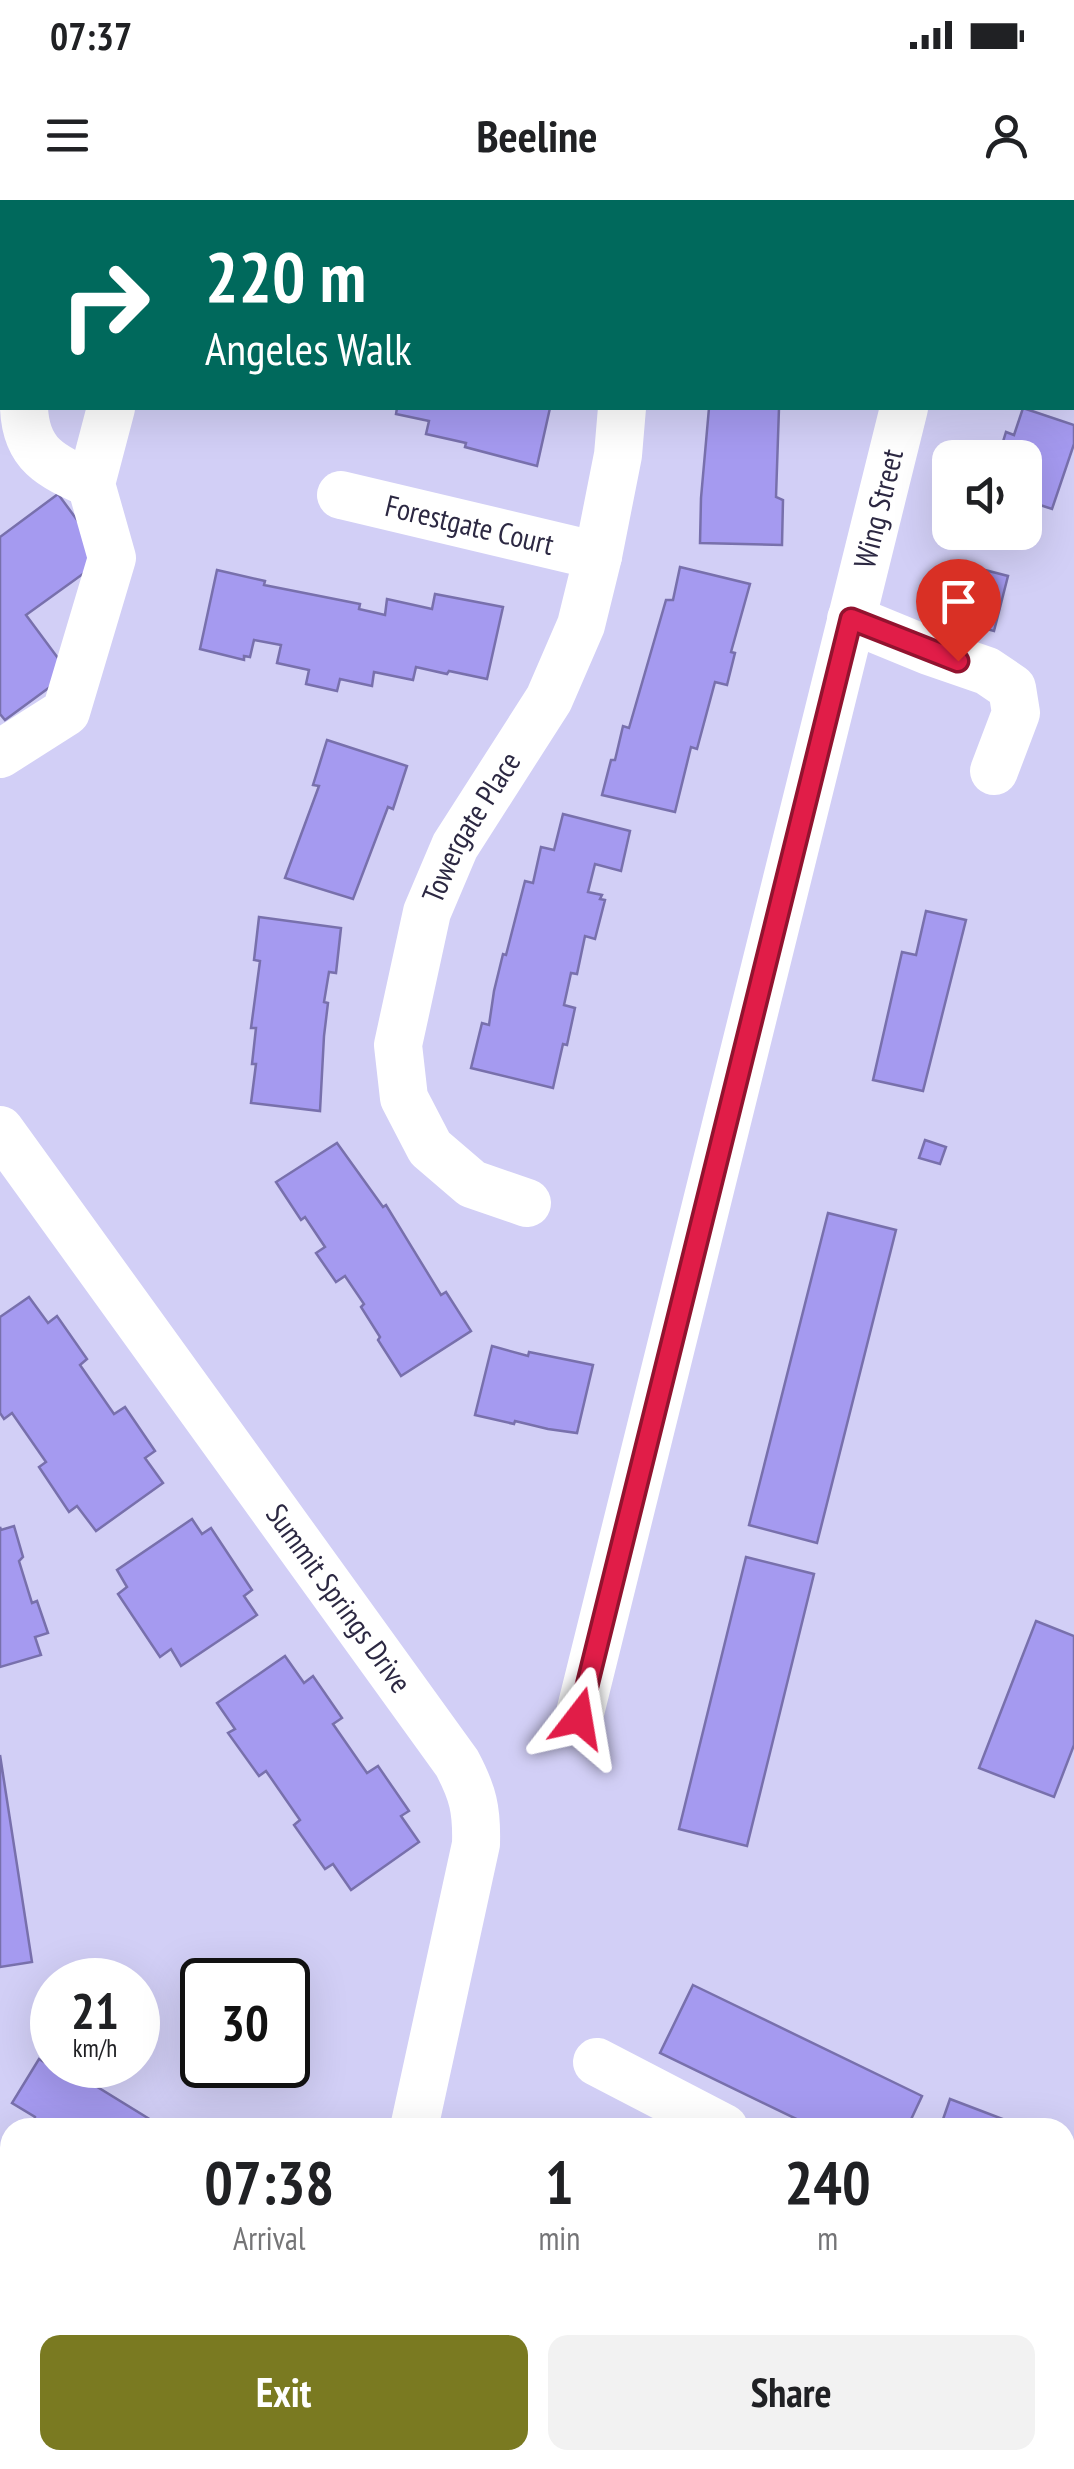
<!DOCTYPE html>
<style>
body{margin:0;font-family:"PT Sans Narrow",sans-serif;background:#f2f2f2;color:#202124;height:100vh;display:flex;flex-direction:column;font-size:38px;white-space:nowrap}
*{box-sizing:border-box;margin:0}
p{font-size:32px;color:#757577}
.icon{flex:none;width:55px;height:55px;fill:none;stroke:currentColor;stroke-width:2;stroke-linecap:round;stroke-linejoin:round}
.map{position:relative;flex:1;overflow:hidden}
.panel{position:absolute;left:0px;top:1918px;width:1075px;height:352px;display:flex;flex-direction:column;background:#fff;border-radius:30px 30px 0 0;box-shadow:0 10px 40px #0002}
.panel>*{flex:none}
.hud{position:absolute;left:0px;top:0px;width:1075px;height:210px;box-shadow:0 10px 40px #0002;background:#00695c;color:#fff;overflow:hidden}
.tools{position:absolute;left:932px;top:240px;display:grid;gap:20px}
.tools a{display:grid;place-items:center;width:110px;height:110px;border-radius:20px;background:#fff;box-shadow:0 10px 40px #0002;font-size:50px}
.speed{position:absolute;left:30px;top:1758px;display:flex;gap:20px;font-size:50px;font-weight:700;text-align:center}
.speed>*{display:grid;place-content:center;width:130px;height:130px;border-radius:50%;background:#fff;box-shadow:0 10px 40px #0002;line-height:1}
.speed small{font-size:25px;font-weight:400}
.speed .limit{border:5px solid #111;border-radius:15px;background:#fff;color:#111}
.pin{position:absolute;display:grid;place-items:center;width:85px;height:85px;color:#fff;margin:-102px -42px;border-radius:50% 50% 50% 0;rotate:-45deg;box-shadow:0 0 10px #0007}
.pin .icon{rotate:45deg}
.me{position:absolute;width:110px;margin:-55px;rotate:14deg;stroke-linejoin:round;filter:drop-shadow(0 0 8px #0008)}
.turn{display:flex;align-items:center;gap:35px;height:210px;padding:0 40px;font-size:45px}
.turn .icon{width:130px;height:130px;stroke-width:2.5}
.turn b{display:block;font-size:70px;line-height:85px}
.eta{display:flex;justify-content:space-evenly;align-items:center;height:170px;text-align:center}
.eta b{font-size:60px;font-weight:600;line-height:70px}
.cta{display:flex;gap:20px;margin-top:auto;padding:20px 40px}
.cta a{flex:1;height:115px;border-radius:20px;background:#7a7a21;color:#fff;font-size:40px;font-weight:600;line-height:115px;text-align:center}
.cta a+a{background:#f2f2f2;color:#202124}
.status{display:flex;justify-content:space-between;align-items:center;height:70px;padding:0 50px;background:#fff;direction:ltr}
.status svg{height:28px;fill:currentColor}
header{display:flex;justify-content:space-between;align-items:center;height:130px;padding:0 40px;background:#fff;font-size:45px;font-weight:600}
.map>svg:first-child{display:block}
.building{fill:#a59af0;stroke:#7870ac;stroke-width:2.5}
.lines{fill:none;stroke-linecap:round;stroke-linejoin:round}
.minor{stroke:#fff;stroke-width:48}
.route-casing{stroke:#92132f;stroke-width:25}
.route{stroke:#e11d48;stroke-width:18}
.labels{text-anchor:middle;stroke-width:8;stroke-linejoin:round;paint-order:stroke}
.street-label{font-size:30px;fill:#2c2842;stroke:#d2cff6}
</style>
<div class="status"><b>07:37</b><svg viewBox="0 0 49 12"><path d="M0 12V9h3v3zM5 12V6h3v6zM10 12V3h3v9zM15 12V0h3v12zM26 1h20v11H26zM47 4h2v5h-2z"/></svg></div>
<header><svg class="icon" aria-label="menu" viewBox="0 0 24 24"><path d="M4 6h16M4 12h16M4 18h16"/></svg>Beeline<svg class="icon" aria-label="person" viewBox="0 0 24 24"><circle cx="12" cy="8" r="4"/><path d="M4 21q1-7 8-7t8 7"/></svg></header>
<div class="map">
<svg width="1074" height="2269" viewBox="0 0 1074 2269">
<rect width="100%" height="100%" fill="#d2cff6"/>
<!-- building -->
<g class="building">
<path d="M 3,0 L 139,0 L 139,2 L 2,2 L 2,25 L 0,25 Z"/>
<path d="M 397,208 L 550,208 L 537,266 L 465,247 L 466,243 L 426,234 L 429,221 L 396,214 Z"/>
<path d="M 709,208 L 779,208 L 776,297 L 783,300 L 782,345 L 700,343 L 701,298 Z"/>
<path d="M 1023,208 L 1074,225 L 1074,244 L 1052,309 L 1025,300 L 1025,258 L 998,258 L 1006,232 L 1014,235 Z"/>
<path d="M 58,294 L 105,358 L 26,415 L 69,473 L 5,520 L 0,514 L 0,337 Z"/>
<path d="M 954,362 L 1008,376 L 994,431 L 939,416 Z"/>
<path d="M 680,367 L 750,384 L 731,452 L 735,453 L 727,485 L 715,482 L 697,549 L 691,547 L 675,612 L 602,595 L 611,560 L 615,560 L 623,526 L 629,528 L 666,400 L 673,400 Z"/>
<path d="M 217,370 L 265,381 L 264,385 L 360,404 L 359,409 L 385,415 L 387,399 L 432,409 L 435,394 L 503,407 L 487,479 L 449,471 L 447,474 L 416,467 L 413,480 L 374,472 L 372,486 L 340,479 L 337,491 L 306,484 L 309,470 L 277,463 L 281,445 L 254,440 L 250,457 L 244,456 L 244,460 L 200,449 Z"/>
<path d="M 327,540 L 407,566 L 393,609 L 388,607 L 353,699 L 285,678 L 319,586 L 313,585 Z"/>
<path d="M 563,614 L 630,631 L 621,671 L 595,664 L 588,692 L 602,695 L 600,699 L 605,700 L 595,739 L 585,736 L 577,774 L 571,773 L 564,805 L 575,808 L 567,845 L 563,844 L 553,888 L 471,868 L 482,823 L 489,825 L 494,791 L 503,754 L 506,755 L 525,681 L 533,683 L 541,647 L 554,650 Z"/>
<path d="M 926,711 L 966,720 L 923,891 L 873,880 L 902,752 L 916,755 Z"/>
<path d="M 259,717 L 341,728 L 336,773 L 329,772 L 324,802 L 328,803 L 324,836 L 320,911 L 251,903 L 256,864 L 252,864 L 256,828 L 251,828 L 260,761 L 254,760 Z"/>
<path d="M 925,940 L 946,947 L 940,964 L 919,958 Z"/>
<path d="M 337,943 L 383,1007 L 386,1005 L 441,1095 L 446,1092 L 471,1131 L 401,1176 L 378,1140 L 380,1137 L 361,1107 L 364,1104 L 345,1076 L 336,1082 L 316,1053 L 325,1047 L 305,1017 L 301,1020 L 276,982 Z"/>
<path d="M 828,1013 L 896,1030 L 817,1343 L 749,1325 Z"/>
<path d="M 29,1097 L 48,1123 L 57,1116 L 87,1159 L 80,1165 L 114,1214 L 125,1207 L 155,1251 L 145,1258 L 163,1283 L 96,1331 L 77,1306 L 69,1312 L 39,1267 L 46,1262 L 12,1213 L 4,1219 L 0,1213 L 0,1117 Z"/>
<path d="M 492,1146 L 528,1156 L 529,1152 L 593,1165 L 577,1233 L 548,1229 L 515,1221 L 514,1224 L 475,1215 Z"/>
<path d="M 192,1319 L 202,1334 L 211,1328 L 252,1390 L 244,1396 L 257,1415 L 181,1466 L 171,1449 L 160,1457 L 118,1394 L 127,1387 L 117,1370 Z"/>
<path d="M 14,1326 L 23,1357 L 19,1361 L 32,1403 L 37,1401 L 48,1433 L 35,1437 L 41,1455 L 0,1467 L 0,1327 L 1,1330 Z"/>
<path d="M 746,1357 L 814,1374 L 747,1646 L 679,1629 Z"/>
<path d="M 1036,1421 L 1074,1436 L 1074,1545 L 1054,1597 L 979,1568 Z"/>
<path d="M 285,1456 L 304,1483 L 313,1476 L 342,1518 L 333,1524 L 367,1573 L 378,1566 L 409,1611 L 401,1616 L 419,1642 L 351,1690 L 333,1664 L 325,1669 L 294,1625 L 300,1620 L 266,1571 L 259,1576 L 228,1533 L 235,1529 L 217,1503 Z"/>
<path d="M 0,1555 L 32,1762 L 0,1767 Z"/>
<path d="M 693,1785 L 922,1896 L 907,1928 L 815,1928 L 660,1853 Z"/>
<path d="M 39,1859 L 64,1874 L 68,1869 L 164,1928 L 40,1928 L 34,1924 L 35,1917 L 12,1903 Z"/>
<path d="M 950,1899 L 1026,1928 L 940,1928 Z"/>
<path d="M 1065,1942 L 1074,1945 L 1074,2025 L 1065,2022 Z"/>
<path d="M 348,2260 L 463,2260 L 456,2269 L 341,2269 Z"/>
</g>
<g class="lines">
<!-- minor -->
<g class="minor">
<path d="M 607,0 L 608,2"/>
<path d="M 156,2 L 157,0"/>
<path d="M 955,2 L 955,0"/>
<path d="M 0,53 L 2,54"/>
<path d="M 24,208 C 26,255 51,266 91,284"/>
<path id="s1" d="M 341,295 L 598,356"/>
<path d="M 851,419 L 929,451 L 987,471 L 1012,488 L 1016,513 L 994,571"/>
<path d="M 0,554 L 66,512 L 112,358 L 91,284 L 111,208"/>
<path id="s2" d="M 0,930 L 457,1563 C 473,1593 477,1610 476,1644 L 414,1928"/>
<path id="s3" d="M 527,1003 L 472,984 L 430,948 L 404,898 L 398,845 L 427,712 L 455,646 L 549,499 L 581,425 L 598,356 L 618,255 L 622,208"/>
<path id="s4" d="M 579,1517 L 904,208"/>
<path d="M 597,1862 L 724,1928"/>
<path d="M 0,1972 L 10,1980"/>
<path d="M 0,2067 L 10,2054"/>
<path d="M 1065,2077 L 1074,2080"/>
<path d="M 528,2260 L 531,2269"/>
<path d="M 256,2269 L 263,2260"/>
</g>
</g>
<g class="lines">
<defs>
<path id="route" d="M 579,1518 L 851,419 L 958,461"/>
</defs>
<!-- route casing -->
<use href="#route" class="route-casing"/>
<!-- route -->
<use href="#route" class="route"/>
</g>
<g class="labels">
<!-- street labels -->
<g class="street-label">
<text dy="10" stroke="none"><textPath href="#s4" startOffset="1245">Wing Street</textPath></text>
<text dy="10" stroke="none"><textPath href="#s1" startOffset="132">Forestgate Court</textPath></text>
<text dy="10" stroke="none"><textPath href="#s3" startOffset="455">Towergate Place</textPath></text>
<text dy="10" stroke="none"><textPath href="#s2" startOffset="578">Summit Springs Drive</textPath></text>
</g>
</g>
</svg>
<div class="tools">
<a><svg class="icon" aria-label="sound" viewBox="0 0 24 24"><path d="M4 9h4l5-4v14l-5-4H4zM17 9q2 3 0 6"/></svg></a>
</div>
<div class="speed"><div>21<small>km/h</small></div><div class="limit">30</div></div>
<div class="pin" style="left:958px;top:461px;background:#d93025"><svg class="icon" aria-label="arrive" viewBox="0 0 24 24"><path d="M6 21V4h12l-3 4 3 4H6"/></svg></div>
<svg class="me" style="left:579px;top:1518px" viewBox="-20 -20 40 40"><path d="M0-17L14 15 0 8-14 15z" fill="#e11d48" stroke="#fff" stroke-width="4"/></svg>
<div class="hud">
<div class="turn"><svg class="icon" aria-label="right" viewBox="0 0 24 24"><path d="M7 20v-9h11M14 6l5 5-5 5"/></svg><div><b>220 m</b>Angeles Walk</div></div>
</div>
<section class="panel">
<div class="eta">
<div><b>07:38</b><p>Arrival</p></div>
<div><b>1</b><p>min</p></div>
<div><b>240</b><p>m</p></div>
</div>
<div class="cta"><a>Exit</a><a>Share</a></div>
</section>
</div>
